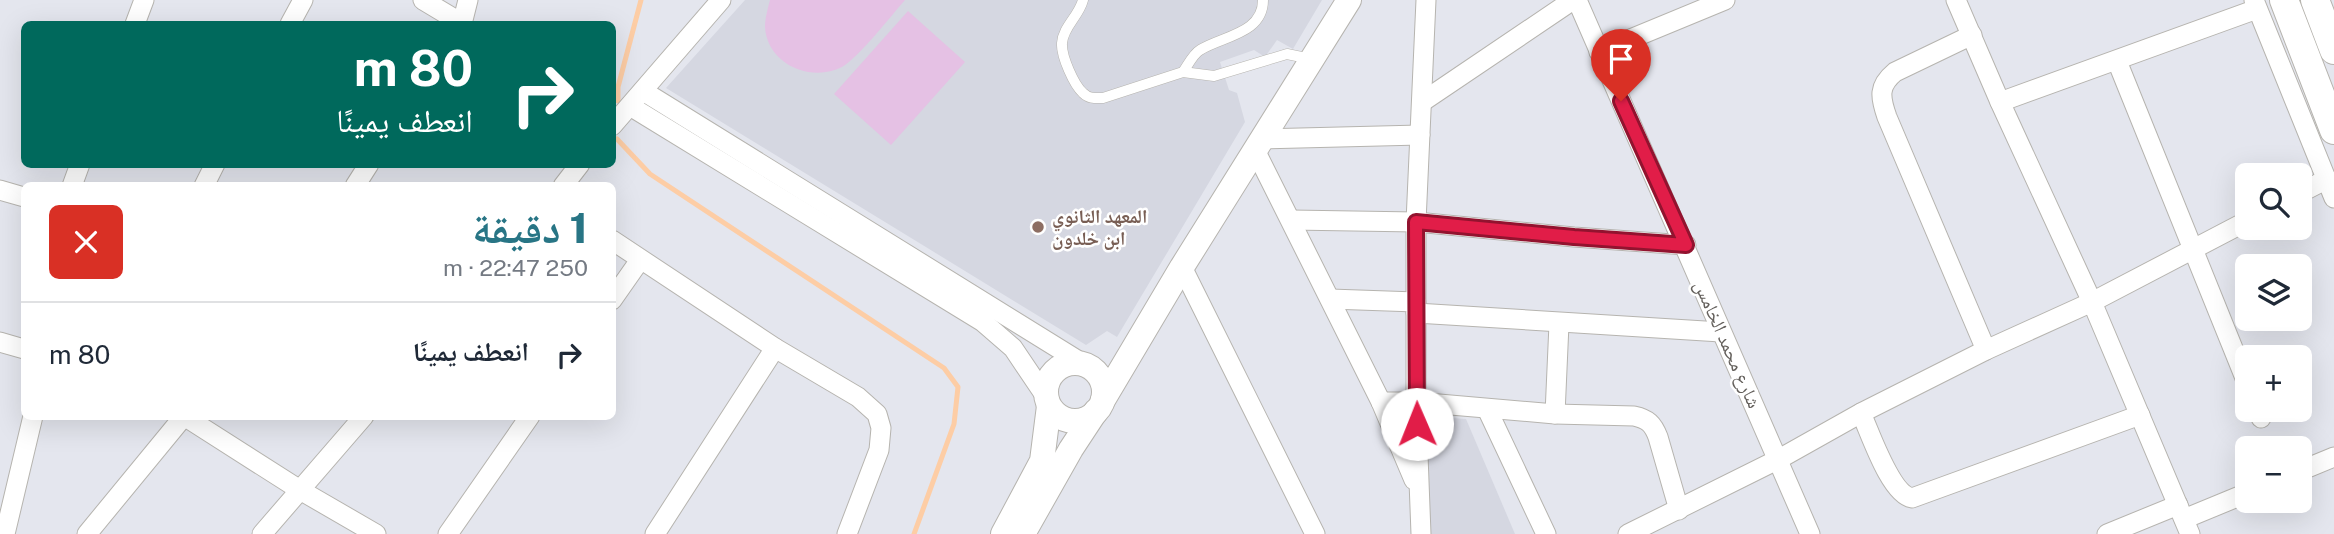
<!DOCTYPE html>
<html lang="ar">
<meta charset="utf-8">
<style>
body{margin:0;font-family:"Public Sans","Noto Naskh Arabic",sans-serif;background:#f2f2f3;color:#1f2937;direction:rtl;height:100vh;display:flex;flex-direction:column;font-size:26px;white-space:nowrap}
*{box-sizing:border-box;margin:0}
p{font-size:23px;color:#747a83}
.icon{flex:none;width:38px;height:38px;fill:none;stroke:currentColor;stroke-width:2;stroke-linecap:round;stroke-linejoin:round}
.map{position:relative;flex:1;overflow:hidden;direction:ltr}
.side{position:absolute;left:21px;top:182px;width:595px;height:238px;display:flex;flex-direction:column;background:#fff;border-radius:10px;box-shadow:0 7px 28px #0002;direction:rtl}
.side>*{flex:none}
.guide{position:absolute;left:21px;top:21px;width:595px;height:147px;border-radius:10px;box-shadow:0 7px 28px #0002;direction:rtl;background:#00695c;color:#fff;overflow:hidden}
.controls{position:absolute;left:2235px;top:163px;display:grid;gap:14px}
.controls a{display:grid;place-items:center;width:77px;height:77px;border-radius:10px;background:#fff;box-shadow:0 7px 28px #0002;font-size:35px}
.pin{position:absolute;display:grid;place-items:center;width:60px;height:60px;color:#fff;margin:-72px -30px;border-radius:50% 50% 50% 0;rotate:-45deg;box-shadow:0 0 7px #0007}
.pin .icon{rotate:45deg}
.me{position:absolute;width:77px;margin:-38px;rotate:359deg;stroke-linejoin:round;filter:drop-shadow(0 0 5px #0008)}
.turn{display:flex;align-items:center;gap:24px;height:147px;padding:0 28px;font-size:32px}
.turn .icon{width:91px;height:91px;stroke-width:2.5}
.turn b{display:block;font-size:49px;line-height:60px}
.round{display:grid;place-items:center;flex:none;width:74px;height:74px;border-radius:10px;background:#f2f2f3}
.headline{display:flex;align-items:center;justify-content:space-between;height:119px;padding:0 28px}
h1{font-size:42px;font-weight:800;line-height:52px;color:#287585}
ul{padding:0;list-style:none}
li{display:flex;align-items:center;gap:21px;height:105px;padding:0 28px;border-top:2px solid #e0e1e3}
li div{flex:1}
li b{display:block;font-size:26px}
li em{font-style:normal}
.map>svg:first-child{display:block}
.education{fill:#d5d7e1}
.green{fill:#e5c1e4}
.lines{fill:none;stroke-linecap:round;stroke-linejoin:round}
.stream{stroke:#fdcda5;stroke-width:5}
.service-casing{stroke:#b6b4af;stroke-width:11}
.minor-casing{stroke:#b6b4af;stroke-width:21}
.tertiary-casing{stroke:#b6b4af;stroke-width:26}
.secondary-casing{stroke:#b6b4ae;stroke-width:30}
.service{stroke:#fff;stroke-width:10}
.minor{stroke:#fff;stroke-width:19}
.tertiary{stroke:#fff;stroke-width:24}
.secondary{stroke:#fff;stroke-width:28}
.route-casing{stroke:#92132f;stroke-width:18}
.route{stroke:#e11d48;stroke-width:12}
.education-dot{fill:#8d6e63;stroke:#fff;stroke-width:2.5}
.labels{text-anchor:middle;stroke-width:5;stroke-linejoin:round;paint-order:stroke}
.education-label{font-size:19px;font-weight:bold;fill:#785e54;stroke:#fff;text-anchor:start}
.street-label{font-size:19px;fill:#64605c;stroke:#fff}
</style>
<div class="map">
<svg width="2334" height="534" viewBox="0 0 2334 534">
<rect width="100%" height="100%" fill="#e4e6ee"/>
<!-- education -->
<g class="education">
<path d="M 745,0 L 1322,0 L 1293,49 L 1277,40 L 1265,57 L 1254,50 L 1220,62 L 1229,90 L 1237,93 L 1245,122 L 1117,337 L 1107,331 L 1086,345 L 666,88 Z"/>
<path d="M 1423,416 L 1466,419 L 1515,534 L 1426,534 Z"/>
</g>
<!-- green -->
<g class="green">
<path d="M 770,0 L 905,0 C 891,16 858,58 842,67 C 811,83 767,64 765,27 C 765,18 768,8 770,0 Z"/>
<path d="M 908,11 L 965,62 L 891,145 L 834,94 Z"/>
</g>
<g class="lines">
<!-- stream -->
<g class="stream">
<path d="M 618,101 L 618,87 L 641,0"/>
<path d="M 617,139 L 650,174 L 944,368 L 958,387 L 954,424 L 914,534"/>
</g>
<defs>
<g id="service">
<path d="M 1083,0 C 1079,16 1063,27 1062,43 C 1061,56 1074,85 1083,93 C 1089,99 1096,98 1103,98 L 1183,72 L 1214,76 L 1287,54 L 1311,59"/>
<path d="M 1183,72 C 1188,65 1193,54 1200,50 C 1222,36 1263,34 1263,0"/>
</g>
<g id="minor">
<path d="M 423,0 L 463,24"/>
<path d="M 1577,0 L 1810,534"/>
<path d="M 1956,0 L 2000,102 L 2092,302 L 2190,534"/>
<path d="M 2254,0 L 2334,198"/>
<path d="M 135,24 L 144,0"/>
<path d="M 290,24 L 303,0"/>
<path d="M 462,24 L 468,0"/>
<path d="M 1972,35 L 1895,72 C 1878,86 1880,97 1887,117 L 1986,350"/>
<path d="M 1599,52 L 1725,0"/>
<path d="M 2117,61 L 2247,383"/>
<path d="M 643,91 L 1082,363"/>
<path d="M 1422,102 L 1573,0"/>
<path d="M 2000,102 L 2257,9"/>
<path d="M 630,106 L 983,322 L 1013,348 L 1046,397"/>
<path d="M 612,126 L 721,0"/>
<path d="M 1262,139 L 1420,135"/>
<path d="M 1255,150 L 1381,402 L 1414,480"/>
<path d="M 72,186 L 80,164"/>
<path d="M 204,186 L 215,164"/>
<path d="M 355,186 L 369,164"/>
<path d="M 563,186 L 580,164"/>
<path d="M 0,190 L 24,197"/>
<path d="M 2300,193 L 2327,179"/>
<path d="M 1291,220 L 1416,222 L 1574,237 L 1686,245"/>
<path d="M 612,240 L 775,348 L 858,397 L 877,414 L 881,428 L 879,450 L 847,534"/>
<path d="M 1182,267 L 1315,534"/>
<path d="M 1330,299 L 1416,302"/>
<path d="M 612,300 L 640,260"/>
<path d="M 1416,313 L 1721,332"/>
<path d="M 0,342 L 24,349"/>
<path d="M 1381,402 L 1416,402 L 1555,414 L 1634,416 C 1648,419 1653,424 1658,437 L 1679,510"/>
<path d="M 1487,409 L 1546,534"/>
<path d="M 2258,410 L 2261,418"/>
<path d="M 1861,413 C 1870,432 1890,494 1912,498 L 2140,415"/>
<path d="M 1555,414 L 1559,324"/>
<path d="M 184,416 L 300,490 L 376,534"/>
<path d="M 2300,471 L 2334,457"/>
<path d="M 2184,519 L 2247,493"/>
<path d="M 5,534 L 33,416"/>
<path d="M 87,534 L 184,416"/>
<path d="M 262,534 L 364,416"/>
<path d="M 448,534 L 530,416"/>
<path d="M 655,534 L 775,348"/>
<path d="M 1421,534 L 1416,402 L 1416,222 L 1426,0"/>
<path d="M 1628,534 L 1779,459 L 1861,413 L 1986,350 L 2092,302 L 2247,221"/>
<path d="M 2107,534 L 2178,505"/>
</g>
<g id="tertiary">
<circle cx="1075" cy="392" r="29"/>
<path d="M 1103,400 L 1182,267 L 1349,0"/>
<path d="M 1003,534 L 1042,461 L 1049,406"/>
<path d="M 1023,534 L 1071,449 L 1096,411"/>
</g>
<g id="secondary">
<path d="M 2284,0 L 2334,130"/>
<path d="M 2315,0 L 2334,50"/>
</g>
</defs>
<!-- service casing -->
<use href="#service" class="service-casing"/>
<!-- minor casing -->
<use href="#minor" class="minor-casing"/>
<!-- tertiary casing -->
<use href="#tertiary" class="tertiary-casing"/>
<!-- secondary casing -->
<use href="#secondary" class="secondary-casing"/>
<!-- service -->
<use href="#service" class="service"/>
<!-- minor -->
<use href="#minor" class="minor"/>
<!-- tertiary -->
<use href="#tertiary" class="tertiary"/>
<!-- secondary -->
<use href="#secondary" class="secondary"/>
</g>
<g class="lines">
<defs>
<path id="route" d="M 1417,424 L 1416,222 L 1574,237 L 1686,245 L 1621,101"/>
</defs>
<!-- route casing -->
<use href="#route" class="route-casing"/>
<!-- route -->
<use href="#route" class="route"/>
</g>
<!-- markers -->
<circle class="education-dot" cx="1038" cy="227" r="7"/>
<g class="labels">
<!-- education labels -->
<g class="education-label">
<text x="1052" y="223">المعهد الثانوي<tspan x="1052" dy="22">ابن خلدون</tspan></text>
</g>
<!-- street labels -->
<g class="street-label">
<text transform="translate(1728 344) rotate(66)" y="7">شارع محمد الخامس</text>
</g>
</g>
</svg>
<div class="controls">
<a><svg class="icon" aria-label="search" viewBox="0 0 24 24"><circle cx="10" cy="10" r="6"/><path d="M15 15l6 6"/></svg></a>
<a><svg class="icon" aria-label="layers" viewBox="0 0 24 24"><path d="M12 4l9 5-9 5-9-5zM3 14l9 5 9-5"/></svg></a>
<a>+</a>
<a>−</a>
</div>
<div class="pin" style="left:1621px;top:101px;background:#d93025"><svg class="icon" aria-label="arrive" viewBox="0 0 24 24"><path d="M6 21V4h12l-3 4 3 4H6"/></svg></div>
<svg class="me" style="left:1417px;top:424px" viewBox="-20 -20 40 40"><circle r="19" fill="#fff"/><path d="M0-13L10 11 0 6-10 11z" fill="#e11d48"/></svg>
<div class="guide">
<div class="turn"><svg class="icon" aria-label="right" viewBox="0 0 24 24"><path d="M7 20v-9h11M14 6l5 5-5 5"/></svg><div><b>80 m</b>انعطف يمينًا</div></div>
</div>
<section class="side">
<div class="headline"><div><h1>1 دقيقة</h1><p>250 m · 22:47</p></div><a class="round" style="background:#d93025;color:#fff"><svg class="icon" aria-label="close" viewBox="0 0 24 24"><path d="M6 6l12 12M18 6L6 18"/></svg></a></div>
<ul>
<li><svg class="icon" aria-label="right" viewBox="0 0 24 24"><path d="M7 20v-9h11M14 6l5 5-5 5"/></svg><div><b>انعطف يمينًا</b></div><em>80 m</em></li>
</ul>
</section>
</div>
